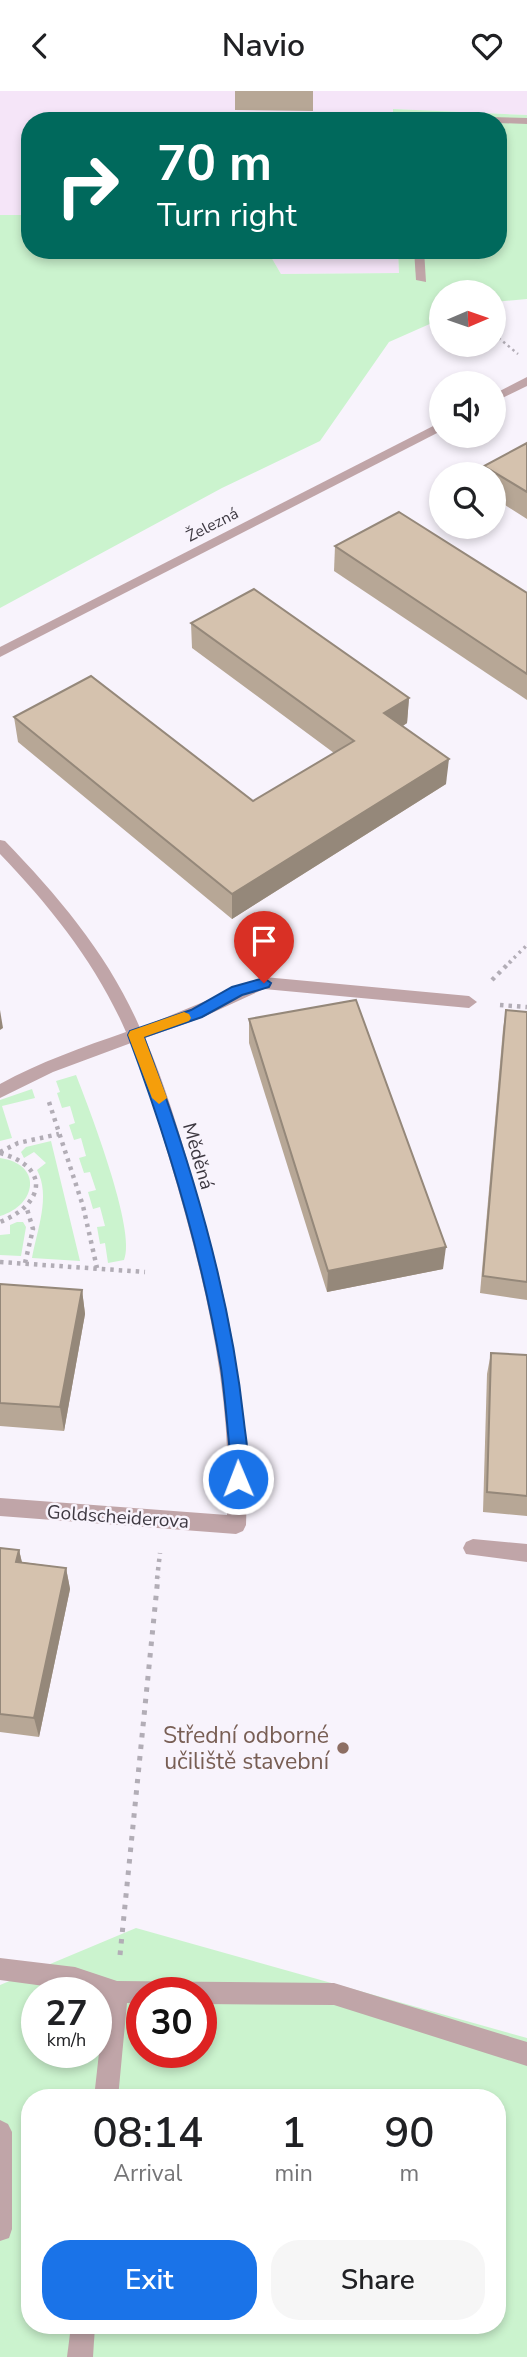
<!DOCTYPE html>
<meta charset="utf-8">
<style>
body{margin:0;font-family:"Nunito Sans",sans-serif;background:#f6f6f6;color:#202124;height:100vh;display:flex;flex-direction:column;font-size:26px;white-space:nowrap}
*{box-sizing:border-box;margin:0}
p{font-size:23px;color:#757577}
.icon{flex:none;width:38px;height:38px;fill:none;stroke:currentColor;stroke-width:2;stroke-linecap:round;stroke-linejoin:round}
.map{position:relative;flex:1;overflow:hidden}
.drawer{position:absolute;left:21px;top:1998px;width:485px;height:245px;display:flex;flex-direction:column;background:#fff;border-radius:28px;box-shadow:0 4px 10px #0003}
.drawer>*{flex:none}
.top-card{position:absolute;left:21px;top:21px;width:486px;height:147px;border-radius:28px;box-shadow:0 4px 10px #0003;background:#00695c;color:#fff;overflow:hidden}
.needle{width:46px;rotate:88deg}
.fabs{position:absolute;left:429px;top:189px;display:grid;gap:14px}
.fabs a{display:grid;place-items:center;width:77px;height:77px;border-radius:50%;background:#fff;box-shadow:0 4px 10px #0003;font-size:35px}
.speed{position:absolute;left:21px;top:1886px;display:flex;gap:14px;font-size:35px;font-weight:700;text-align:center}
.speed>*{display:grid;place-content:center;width:91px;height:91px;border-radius:50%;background:#fff;box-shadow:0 4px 10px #0003;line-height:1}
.speed small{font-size:18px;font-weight:400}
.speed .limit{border:10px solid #d22;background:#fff;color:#111}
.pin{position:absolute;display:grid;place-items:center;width:60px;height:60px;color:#fff;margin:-72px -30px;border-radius:50% 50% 50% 0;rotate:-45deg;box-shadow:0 0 7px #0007}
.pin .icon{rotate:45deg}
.me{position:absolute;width:77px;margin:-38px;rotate:359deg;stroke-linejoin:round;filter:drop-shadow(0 0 5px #0008)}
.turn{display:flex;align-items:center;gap:24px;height:147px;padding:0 21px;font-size:32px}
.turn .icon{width:91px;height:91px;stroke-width:2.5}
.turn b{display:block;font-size:49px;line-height:60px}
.eta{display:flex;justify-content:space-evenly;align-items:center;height:119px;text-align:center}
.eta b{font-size:42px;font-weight:600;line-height:49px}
.action{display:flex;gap:14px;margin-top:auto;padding:14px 21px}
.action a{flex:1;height:80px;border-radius:28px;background:#1a73e8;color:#fff;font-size:28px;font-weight:600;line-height:80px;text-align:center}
.action a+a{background:#f6f6f6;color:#202124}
header{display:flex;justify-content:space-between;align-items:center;height:91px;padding:0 21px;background:#fff;font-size:32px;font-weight:600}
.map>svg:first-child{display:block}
.industrial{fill:#f5e5f8}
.green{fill:#cbf3ce;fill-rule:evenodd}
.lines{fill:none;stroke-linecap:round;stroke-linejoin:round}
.path-far3{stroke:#b2adb6;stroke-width:2.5;stroke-dasharray:2.5 3.5;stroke-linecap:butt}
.path-far2{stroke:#b2adb6;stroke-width:3.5;stroke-dasharray:2.5 4.5;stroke-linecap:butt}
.path-far1{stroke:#b2adb6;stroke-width:4.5;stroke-dasharray:3.5 5;stroke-linecap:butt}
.path{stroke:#b2adb6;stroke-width:5;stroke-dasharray:4.5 7;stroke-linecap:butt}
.minor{fill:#c0a5a8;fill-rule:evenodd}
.wall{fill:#b7a796}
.shaded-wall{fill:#95887a}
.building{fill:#d5c2ae;stroke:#95887a;stroke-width:2}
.route{fill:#1a73e8;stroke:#114b97;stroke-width:2}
.slow{fill:#f59e0b}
.education-dot{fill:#8d6e63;stroke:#f8f3fc;stroke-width:2.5}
.labels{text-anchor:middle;stroke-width:5;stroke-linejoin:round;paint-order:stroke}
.far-street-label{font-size:16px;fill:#3d3841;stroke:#f8f3fc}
.street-label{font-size:19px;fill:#3d3841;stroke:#f8f3fc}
.near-education-label{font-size:23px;fill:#785e54;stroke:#f8f3fc;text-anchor:end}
</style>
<header><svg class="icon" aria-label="back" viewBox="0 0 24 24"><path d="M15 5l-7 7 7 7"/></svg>Navio<svg class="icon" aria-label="heart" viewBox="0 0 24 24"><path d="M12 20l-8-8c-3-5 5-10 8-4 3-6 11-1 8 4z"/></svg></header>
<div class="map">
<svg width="527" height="2266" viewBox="0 0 527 2266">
<rect width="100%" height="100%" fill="#f8f3fc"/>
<!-- industrial -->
<g class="industrial">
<path d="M 0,0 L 527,0 L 527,24 L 393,18 L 393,30 L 30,30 L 30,124 L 0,124 Z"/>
<path d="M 267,159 L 398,159 L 399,182 L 281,183 Z"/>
</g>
<!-- green -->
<g class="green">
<path d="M 393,18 L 527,24 L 527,208 L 494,211 L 494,201 L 441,201 L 441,228 L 389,251 L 320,350 L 222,397 L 0,517 L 0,124 L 30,124 L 30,159 L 267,159 L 281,183 L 399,182 L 398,159 L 499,159 L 499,30 L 393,30 Z"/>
<path d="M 76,984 C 89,1017 137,1141 124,1169 L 108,1172 L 105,1152 L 100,1153 L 97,1136 L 105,1135 L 100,1116 L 93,1118 L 88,1101 L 96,1099 L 90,1081 L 84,1082 L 79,1067 L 86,1065 L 81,1047 L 74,1049 L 69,1034 L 75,1032 L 70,1015 L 62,1017 L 57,1002 L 60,1001 L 56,990 Z"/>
<path d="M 32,998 L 35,1007 L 2,1015 L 12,1047 L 0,1050 L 0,1009 Z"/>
<path d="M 51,1050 L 80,1170 L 32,1167 C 37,1139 51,1105 37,1079 L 46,1072 L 34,1061 L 24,1067 L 21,1061 L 26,1056 Z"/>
<path d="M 0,1067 C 43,1073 37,1114 0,1125 Z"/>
<path d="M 17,1131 L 23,1131 L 26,1136 L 21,1165 L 0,1164 L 0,1144 L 10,1143 L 10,1134 Z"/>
<path d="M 136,1837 L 527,1947 L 527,2266 L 0,2266 L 0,1894 ZM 37,1902 L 96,1902 L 96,1962 L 37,1962 ZM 142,1902 L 201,1902 L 201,1962 L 142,1962 ZM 30,2007 L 497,2007 L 497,2235 L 30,2235 Z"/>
</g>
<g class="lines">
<!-- path-far3 -->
<path class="path-far3" d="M 494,243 L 518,263"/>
<!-- path-far2 -->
<path class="path-far2" d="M 509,872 L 527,854"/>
<!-- path-far1 -->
<g class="path-far1">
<path d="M 492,889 L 511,870"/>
<path d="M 500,914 L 527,916"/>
<path d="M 49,1011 L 83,1115 L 97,1177"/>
<path d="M 0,1061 L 18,1052 L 59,1043"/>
<path d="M 0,1062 C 51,1076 45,1113 0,1131"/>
<path d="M 0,1171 L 145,1181"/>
<path d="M 25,1172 L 33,1138 L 27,1118"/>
<path d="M 157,1488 L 160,1462"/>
</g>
<!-- path -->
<path class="path" d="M 120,1864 L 158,1486"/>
<!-- minor -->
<g class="minor">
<path d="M 407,24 L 527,27 L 527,33 L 499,32 L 499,30 L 402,30 Z"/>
<path d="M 414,159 L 424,159 L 426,191 L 416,189 Z"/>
<path d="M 527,286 L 527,295 L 494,311 L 494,303 Z"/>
<path d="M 441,331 L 441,340 L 0,566 L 0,556 Z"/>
<path d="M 0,749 L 5,750 C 59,806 109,865 140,937 L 264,886 L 469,905 L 477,911 L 469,917 L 264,898 L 201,927 L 145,947 C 165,993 179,1041 193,1089 C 227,1202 251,1315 246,1434 L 243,1440 L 236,1443 L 0,1425 L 0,1407 L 227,1424 C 233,1311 208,1202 177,1094 C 163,1046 149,998 131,952 L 53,981 L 0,1007 L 0,993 C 40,971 83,956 126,941 C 97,874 51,816 0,763 Z"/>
<path d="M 473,1448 L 527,1453 L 527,1471 L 466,1463 L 463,1457 L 466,1451 Z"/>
<path d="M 0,1867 L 75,1876 L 117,1890 L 334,1892 L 527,1951 L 527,1975 L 334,1914 L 201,1913 L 201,1902 L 142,1902 L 142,1913 L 127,1912 L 118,2007 L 94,2007 L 105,1908 L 96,1905 L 96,1902 L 0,1889 Z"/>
<path d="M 0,2029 L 8,2033 L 12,2041 L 12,2138 L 9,2147 L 0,2150 Z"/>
<path d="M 71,2235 L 95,2235 L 93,2266 L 67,2266 Z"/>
</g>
</g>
<!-- wall -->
<g class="wall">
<path d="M 235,0 L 313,0 L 313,20 L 235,19 Z"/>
<path d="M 527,352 L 527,428 L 494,407 L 494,383 L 483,383 L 484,375 Z"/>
<path d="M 335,455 L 527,502 L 527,609 L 334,480 Z"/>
<path d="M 191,532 L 409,607 L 407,632 L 403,635 L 446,693 L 232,828 L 18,651 L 14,626 L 253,710 L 334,662 L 192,557 Z"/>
<path d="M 506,919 L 527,921 L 527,1209 L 480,1202 L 503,938 Z"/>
<path d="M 249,928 L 443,1178 L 327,1201 L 249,952 Z"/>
<path d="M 0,1193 L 82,1199 L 85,1223 L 64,1340 L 0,1335 Z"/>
<path d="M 491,1262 L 527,1264 L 527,1425 L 483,1421 L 487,1283 Z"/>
<path d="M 0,1457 L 19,1459 L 22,1471 L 66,1477 L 70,1498 L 39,1646 L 0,1641 Z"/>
</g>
<!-- shaded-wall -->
<g class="shaded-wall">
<path d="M 409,607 L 407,632 L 383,647 L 384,622 Z"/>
<path d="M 449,668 L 446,693 L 232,828 L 232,803 Z"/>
<path d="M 0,919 L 3,937 L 0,939 Z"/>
<path d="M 446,1156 L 443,1178 L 327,1201 L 328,1180 Z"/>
<path d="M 82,1199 L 85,1223 L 64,1340 L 60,1316 Z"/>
<path d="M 19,1459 L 24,1481 L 16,1471 Z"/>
<path d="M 66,1477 L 70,1498 L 39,1646 L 34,1627 Z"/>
</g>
<!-- building -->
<g class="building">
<path d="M 527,352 L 527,401 L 484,375 Z"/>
<path d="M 399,421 L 527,502 L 527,583 L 335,455 Z"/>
<path d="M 254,498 L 409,607 L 384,622 L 449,668 L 232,803 L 14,626 L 91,585 L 253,710 L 354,650 L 191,532 Z"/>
<path d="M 356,909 L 446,1156 L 328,1180 L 249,928 Z"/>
<path d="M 506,919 L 527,921 L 527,1191 L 483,1185 Z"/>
<path d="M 0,1193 L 82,1199 L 60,1316 L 0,1312 Z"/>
<path d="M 491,1262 L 527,1264 L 527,1405 L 487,1401 Z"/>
<path d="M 0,1457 L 19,1459 L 16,1471 L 66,1477 L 34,1627 L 0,1623 Z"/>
</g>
<!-- route -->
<path class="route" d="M 264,887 L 271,892 L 269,896 L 242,904 L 202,926 L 144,946 C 190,1069 230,1200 244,1331 C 246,1350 252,1376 244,1394 L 238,1396 L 231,1394 C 227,1384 230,1373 230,1362 C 227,1334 225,1305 221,1277 C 202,1164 168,1051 128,944 L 130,940 L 191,919 L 232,896 Z"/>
<!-- slow -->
<path class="slow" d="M 184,921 L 189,923 L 191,927 L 189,930 L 144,946 L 167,1007 L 159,1013 L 152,1007 L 128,944 L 130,940 Z"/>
<!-- markers -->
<circle class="education-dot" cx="343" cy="1657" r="7"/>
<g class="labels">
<!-- far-street labels -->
<g class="far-street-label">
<text transform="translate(212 433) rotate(-27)" y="6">Železná</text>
</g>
<!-- street labels -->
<g class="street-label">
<text transform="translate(199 1065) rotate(74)" y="7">Měděná</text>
<text transform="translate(118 1425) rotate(4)" y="7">Goldscheiderova</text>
</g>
<!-- near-education labels -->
<g class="near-education-label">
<text x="329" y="1652">Střední odborné<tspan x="329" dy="26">učiliště stavební</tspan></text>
</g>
</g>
</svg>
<div class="fabs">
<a><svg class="needle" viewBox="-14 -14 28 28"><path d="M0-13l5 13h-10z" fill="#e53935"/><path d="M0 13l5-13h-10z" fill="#757577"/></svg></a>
<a><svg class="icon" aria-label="sound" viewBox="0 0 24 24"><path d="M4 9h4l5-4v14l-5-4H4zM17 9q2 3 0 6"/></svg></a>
<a><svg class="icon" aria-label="search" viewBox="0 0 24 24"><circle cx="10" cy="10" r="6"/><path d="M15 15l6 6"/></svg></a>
</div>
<div class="speed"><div>27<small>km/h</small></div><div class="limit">30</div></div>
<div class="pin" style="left:264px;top:892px;background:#d93025"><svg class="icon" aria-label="arrive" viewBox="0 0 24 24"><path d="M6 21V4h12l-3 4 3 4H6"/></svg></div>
<svg class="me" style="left:238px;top:1388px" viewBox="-20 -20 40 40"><circle r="17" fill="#1a73e8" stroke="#fff" stroke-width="3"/><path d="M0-11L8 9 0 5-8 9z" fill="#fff"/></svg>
<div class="top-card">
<div class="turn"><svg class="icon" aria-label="right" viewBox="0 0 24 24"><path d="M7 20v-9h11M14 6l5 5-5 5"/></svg><div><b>70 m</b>Turn right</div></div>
</div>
<section class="drawer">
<div class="eta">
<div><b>08:14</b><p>Arrival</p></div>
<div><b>1</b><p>min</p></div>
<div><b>90</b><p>m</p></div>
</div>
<div class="action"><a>Exit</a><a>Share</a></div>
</section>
</div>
